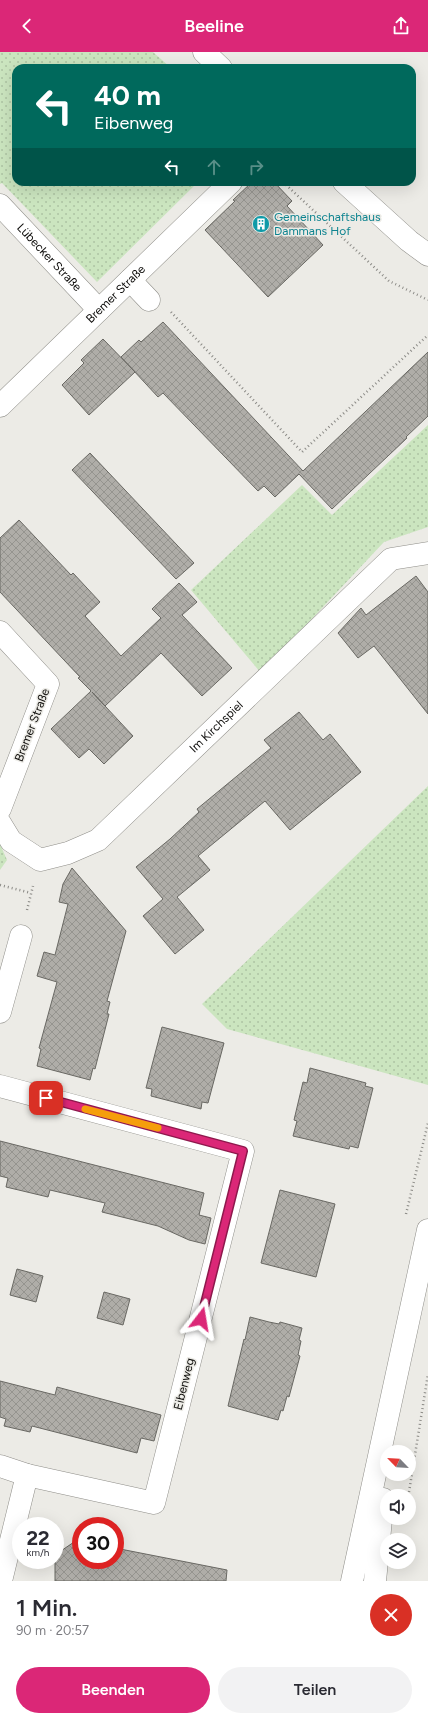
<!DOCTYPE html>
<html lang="de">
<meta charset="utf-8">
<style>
body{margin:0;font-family:Figtree,sans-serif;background:#f2f2f3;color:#2b2b33;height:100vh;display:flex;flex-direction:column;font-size:15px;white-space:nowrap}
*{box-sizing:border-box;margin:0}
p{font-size:13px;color:#7c7c81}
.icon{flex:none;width:22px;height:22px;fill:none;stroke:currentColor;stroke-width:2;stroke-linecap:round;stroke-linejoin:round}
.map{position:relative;height:1529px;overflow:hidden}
.details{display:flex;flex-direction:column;background:#fff;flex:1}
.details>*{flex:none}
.hud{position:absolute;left:12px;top:12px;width:404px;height:122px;border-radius:12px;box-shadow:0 4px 16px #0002;background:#00695c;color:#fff;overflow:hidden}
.needle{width:26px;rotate:295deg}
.controls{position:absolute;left:380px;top:1393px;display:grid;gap:8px}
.controls a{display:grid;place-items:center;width:36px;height:36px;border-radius:50%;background:#fff;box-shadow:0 4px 16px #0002;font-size:20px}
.speed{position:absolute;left:12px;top:1465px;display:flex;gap:8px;font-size:20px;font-weight:700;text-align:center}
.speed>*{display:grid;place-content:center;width:52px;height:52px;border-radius:50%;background:#fff;box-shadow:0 4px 16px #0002;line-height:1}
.speed small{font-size:10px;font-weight:400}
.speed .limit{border:6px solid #d22;background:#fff;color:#111}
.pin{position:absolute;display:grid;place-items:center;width:34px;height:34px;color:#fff;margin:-17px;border-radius:8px;box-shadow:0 2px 6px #0006}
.me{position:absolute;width:44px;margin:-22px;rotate:14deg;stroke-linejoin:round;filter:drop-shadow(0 0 3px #0008)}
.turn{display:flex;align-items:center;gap:14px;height:84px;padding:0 16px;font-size:18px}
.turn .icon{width:52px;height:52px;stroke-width:2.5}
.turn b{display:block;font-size:28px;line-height:34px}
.lanes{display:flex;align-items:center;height:38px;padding:0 16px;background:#0003;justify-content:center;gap:20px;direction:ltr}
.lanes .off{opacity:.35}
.round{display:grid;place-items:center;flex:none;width:42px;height:42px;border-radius:21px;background:#f2f2f3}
.head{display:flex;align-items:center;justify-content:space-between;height:68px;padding:0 16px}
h1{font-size:24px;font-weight:600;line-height:30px}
.action{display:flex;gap:8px;margin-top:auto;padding:8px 16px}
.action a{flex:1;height:46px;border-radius:24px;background:#db2777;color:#fff;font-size:16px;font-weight:600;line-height:46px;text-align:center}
.action a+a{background:#f2f2f3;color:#2b2b33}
header{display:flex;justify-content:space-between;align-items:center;height:52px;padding:0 16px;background:#db2777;color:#fff;font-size:18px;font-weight:600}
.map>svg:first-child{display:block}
.green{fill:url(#green-dots)}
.building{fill:url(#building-cross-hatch);stroke:#696863}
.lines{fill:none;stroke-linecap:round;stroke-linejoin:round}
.minor-casing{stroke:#8f8e89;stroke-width:23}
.path{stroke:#8b8a86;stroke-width:2.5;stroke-dasharray:1 3;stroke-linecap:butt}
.minor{stroke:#fff;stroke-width:22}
.route-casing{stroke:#8e194d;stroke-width:10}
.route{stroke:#db2777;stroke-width:7}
.slow{stroke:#f59e0b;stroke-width:7}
.labels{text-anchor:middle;stroke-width:3;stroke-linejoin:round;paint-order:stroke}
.culture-label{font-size:12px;fill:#0d838f;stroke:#ecebe6;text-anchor:start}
.street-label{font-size:12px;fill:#0e0d0b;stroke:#ecebe6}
</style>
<header><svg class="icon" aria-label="back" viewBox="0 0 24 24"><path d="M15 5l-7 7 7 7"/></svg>Beeline<svg class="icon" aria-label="share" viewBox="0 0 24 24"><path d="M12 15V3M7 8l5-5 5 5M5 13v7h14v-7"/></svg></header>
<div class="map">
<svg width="428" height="1529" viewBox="0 0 428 1529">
<defs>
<pattern id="green-dots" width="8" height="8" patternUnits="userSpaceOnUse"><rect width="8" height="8" fill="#cbe5bf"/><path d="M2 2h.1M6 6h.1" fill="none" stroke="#adc3a3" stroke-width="1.8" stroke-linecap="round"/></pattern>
<pattern id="building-cross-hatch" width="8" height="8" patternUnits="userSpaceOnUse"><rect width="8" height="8" fill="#afada8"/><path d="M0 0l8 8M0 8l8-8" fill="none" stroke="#95948f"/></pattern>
</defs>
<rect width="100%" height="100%" fill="#ecebe6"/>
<!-- green -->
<g class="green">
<path d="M 0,0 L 153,0 L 171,16 L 16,16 L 16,130 L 198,130 L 97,230 L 2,131 L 0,132 Z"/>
<path d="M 428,373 L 428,475 L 384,490 L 261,621 L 191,538 L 302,433 L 332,463 Z"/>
<path d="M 428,734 L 428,1033 L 227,977 L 202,952 Z"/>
<path d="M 0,792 L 7,808 L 0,818 Z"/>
</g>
<!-- building -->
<g class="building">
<path d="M 252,130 L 274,130 L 292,149 L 287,154 L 323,193 L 268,245 L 205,178 L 235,149 L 233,148 Z"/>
<path d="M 163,270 L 303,419 L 428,300 L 428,364 L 406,385 L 407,386 L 332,457 L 299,422 L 275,445 L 264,434 L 258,439 L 163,341 L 158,345 L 121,305 L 139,288 L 141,290 Z"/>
<path d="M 103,287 L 135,320 L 89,363 L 62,333 L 84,311 L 81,308 Z"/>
<path d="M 90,401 L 194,511 L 176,527 L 72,418 Z"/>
<path d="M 19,468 L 71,523 L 73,521 L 100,550 L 85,564 L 121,604 L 161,566 L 152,557 L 179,531 L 197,550 L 182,563 L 232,616 L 202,644 L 161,601 L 105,654 L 92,640 L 133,684 L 104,712 L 89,697 L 79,706 L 51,677 L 91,639 L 78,626 L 80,625 L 0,540 L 0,486 Z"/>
<path d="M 416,524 L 428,540 L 428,662 L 374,594 L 358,606 L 338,581 L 361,556 L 366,563 Z"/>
<path d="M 299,660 L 323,688 L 330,682 L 361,720 L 290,778 L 265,749 L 198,804 L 210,818 L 177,845 L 204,878 L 175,902 L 143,864 L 163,847 L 136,815 L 170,787 L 199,760 L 197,757 L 271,696 L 264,688 Z"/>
<path d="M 72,816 L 126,879 L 107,949 L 110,950 L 107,962 L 109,962 L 95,1017 L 93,1016 L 90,1028 L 37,1014 L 41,997 L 39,996 L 57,930 L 37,924 L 44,900 L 55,903 L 68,852 L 59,850 L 63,832 Z"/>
<path d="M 162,975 L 224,991 L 208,1051 L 202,1050 L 201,1057 L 151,1044 L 152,1037 L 146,1036 Z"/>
<path d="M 310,1016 L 366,1031 L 365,1034 L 373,1036 L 358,1096 L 350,1094 L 349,1097 L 293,1084 L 297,1069 L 294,1068 L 303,1030 L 307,1031 Z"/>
<path d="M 0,1089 L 204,1141 L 199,1163 L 211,1166 L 205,1192 L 189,1188 L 158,1174 L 102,1160 L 105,1151 L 50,1138 L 48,1145 L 6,1135 L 8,1126 L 0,1124 Z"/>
<path d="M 280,1138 L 335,1152 L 316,1225 L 261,1211 Z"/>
<path d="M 17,1217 L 43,1224 L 36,1250 L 10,1243 Z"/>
<path d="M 104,1240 L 130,1247 L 123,1273 L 97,1266 Z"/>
<path d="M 250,1265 L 269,1270 L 279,1272 L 280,1270 L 302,1276 L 299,1288 L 301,1289 L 298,1303 L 300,1304 L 289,1345 L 287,1344 L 283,1359 L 281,1358 L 278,1368 L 228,1354 L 244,1287 L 245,1288 Z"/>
<path d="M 0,1329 L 55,1343 L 57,1335 L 161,1363 L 154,1389 L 141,1386 L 137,1401 L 32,1374 L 30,1380 L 4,1374 L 6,1367 L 0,1365 Z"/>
<path d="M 77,1488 L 81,1489 L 81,1508 L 115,1508 L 115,1496 L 227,1518 L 226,1529 L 55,1529 L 55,1503 Z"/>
</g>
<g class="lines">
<defs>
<g id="minor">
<path d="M 204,0 L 221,16"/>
<path d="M 344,130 L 409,189 L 428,203"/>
<path id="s1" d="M 0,153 L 99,258"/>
<path d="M 130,228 L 149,248"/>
<path id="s2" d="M 0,354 L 231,130"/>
<path d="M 0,580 L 48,632 L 0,757"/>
<path id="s3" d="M 0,771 L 11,789 L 40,808 L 68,801 L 98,788 L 391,507 L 428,501"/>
<path d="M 0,960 L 21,884"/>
<path d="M 0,1034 L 243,1099 L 154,1451 L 27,1423 L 0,1414"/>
<path d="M 1,1529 L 27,1423"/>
<path d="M 352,1529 L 428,1178"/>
<path d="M 375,1529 L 383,1447"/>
</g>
</defs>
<!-- minor casing -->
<use href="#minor" class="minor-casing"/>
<!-- path -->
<g class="path">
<path d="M 283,130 L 389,229 L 428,248"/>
<path d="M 171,260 L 302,400 L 428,283"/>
<path d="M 0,833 L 31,841"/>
<path d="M 27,858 L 33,834"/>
<path d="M 406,1162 L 428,1071"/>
<path d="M 409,1440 L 428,1322"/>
</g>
<!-- minor -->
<use href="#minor" class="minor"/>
</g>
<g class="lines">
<defs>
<path id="route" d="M 46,1046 L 243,1099 L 201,1267"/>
</defs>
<!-- route casing -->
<use href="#route" class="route-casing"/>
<!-- route -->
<use href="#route" class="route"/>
<!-- slow -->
<path class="slow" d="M 85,1057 L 158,1076"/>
</g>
<!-- icons -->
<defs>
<symbol id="building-disc" viewBox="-11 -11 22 22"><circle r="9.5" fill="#0f9aa8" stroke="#ecebe6"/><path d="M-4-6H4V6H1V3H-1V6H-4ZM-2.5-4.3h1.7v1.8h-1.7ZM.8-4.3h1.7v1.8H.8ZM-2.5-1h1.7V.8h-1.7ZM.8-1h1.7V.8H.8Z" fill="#fff"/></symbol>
</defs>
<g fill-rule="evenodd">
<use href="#building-disc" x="251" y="162" width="20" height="20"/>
</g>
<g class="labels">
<!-- culture labels -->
<g class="culture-label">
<text x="274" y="169">Gemeinschaftshaus<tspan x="274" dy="14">Dammans Hof</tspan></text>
</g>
<!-- street labels -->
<g class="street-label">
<text dy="4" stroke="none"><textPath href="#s1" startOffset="72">Lübecker Straße</textPath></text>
<text dy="4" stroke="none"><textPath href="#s2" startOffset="161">Bremer Straße</textPath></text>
<text transform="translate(32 673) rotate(-69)" y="4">Bremer Straße</text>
<text dy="4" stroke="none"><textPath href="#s3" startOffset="281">Im Kirchspiel</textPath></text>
<text transform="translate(184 1332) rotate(-76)" y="4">Eibenweg</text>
</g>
</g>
</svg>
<div class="controls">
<a><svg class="needle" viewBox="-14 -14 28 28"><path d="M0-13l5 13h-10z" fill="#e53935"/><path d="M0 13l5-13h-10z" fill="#7c7c81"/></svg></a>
<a><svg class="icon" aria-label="sound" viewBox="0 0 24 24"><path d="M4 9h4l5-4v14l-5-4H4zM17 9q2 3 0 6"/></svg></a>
<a><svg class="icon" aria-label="layers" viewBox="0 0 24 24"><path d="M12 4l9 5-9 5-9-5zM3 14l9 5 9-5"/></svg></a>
</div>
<div class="speed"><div>22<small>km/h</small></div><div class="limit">30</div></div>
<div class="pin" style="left:46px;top:1046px;background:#d93025"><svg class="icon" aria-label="arrive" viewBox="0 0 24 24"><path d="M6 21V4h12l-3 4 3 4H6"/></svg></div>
<svg class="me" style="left:201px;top:1267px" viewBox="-20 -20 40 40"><path d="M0-17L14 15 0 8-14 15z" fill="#db2777" stroke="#fff" stroke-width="4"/></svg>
<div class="hud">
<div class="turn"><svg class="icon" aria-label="left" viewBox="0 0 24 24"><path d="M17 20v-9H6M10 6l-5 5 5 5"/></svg><div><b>40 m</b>Eibenweg</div></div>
<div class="lanes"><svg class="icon" aria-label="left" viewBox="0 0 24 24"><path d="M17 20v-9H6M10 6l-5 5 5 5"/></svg><svg class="icon off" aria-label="ahead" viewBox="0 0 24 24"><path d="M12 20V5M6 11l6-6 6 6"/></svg><svg class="icon off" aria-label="right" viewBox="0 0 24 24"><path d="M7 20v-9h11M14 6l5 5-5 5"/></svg></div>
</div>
</div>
<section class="details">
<div class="head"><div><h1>1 Min.</h1><p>90 m · 20:57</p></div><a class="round" style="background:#d93025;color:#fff"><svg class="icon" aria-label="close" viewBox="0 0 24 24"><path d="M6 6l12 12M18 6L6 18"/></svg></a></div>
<div class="action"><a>Beenden</a><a>Teilen</a></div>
</section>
